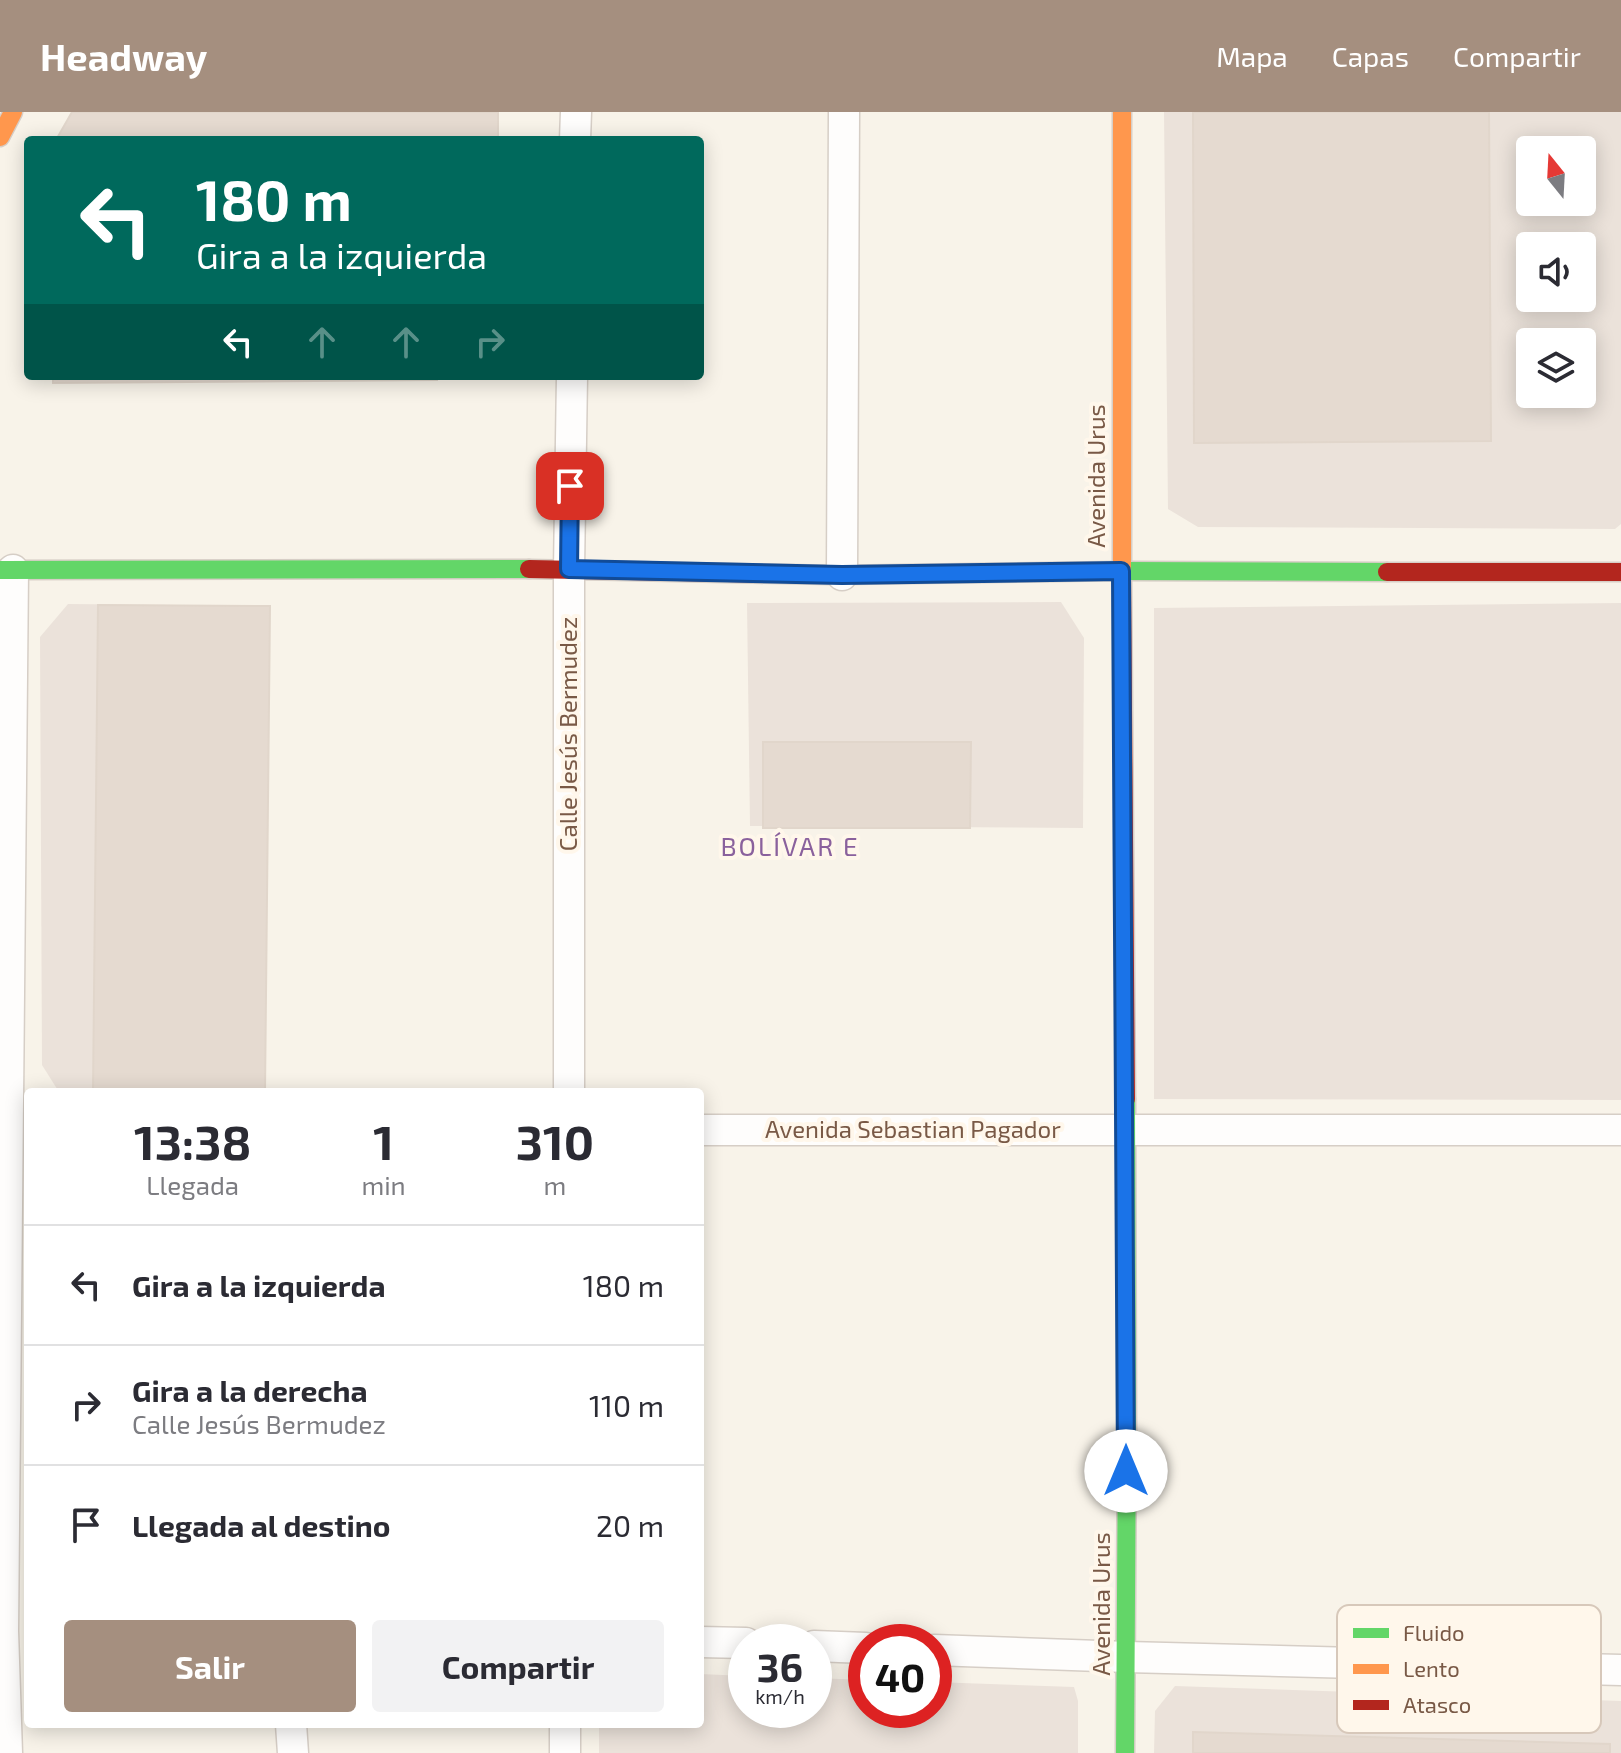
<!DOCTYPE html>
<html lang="es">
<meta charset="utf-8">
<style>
body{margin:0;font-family:"Exo 2",sans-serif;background:#f2f2f3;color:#2b2b33;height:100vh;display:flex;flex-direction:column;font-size:30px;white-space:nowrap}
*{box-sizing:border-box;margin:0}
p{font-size:26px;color:#7c7c81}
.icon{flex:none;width:44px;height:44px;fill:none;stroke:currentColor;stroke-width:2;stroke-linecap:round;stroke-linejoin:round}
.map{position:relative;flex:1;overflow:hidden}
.side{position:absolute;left:24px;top:976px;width:680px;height:640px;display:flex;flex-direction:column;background:#fff;border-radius:8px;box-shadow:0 4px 20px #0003}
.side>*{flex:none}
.hud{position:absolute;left:24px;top:24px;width:680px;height:244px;border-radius:8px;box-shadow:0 4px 20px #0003;background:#00695c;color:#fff;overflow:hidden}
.needle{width:52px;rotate:342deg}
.fabs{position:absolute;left:1516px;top:24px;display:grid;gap:16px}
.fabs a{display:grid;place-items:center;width:80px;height:80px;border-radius:8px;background:#fff;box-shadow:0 4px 20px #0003;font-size:40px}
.speed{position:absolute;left:728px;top:1512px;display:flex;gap:16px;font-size:40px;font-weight:700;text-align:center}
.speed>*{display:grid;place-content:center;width:104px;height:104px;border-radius:50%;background:#fff;box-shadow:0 4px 20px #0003;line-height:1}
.speed small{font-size:20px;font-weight:400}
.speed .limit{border:12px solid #d22;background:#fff;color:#111}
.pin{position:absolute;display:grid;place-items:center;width:68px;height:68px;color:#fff;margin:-34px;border-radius:16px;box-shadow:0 4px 12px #0006}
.me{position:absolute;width:88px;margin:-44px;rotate:0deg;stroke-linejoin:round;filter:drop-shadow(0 0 6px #0008)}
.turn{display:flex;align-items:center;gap:28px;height:168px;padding:0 40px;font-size:36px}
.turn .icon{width:104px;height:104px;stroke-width:2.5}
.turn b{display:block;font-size:56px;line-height:68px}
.lanes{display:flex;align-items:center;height:76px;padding:0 40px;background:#0003;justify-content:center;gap:40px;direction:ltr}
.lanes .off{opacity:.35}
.eta{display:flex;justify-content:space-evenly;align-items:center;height:136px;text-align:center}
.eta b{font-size:48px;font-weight:700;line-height:56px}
.primary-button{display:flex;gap:16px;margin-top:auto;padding:16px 40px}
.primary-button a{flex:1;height:92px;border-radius:8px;background:#a58f7f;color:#fff;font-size:32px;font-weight:700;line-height:92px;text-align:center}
.primary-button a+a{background:#f2f2f3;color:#2b2b33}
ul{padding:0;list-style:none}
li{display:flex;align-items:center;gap:24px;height:120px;padding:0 40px;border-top:2px solid #e1e1e2}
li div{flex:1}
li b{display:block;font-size:30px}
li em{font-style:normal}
header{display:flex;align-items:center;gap:48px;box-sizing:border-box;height:112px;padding:0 40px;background:#a58f7f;color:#fff}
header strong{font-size:38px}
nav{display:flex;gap:44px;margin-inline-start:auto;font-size:28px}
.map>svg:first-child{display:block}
.industrial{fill:#ebe2da;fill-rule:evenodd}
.building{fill:#e5dad0;stroke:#e1d6cb;stroke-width:2}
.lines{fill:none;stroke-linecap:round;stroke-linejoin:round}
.street-casing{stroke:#d6cec6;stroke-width:33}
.fast-casing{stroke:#d7cec6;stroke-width:21}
.slow-casing{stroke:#d7cec6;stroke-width:21}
.jam-casing{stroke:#d7cec6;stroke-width:21}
.street{stroke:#fefdfc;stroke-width:30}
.fast{stroke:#63d668;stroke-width:18}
.slow{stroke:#ff974d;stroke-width:18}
.jam{stroke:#b3261e;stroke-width:18}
.route-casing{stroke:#114b97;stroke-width:20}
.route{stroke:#1a73e8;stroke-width:14}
.labels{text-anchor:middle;stroke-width:8;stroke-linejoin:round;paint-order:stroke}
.street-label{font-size:24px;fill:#795946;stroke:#fff7eb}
.neighbourhood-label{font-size:26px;letter-spacing:2px;fill:#8a619d;stroke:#fff7eb}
.key{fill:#fff7eb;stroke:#d7c8ba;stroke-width:2}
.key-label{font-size:22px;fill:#795946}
</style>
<header>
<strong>Headway</strong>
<nav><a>Mapa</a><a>Capas</a><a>Compartir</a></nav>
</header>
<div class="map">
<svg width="1621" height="1641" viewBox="0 0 1621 1641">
<rect width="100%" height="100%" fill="#f8f3e9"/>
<!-- industrial -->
<g class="industrial">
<path d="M 1164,0 L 1621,0 L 1621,412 L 1615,417 L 1198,415 L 1168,397 ZM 1530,38 L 1582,38 L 1582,90 L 1530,90 ZM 1530,134 L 1582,134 L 1582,186 L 1530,186 ZM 1530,230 L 1582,230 L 1582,282 L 1530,282 Z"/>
<path d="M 1061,490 L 1084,526 L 1083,716 L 750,714 L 747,491 Z"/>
<path d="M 1621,491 L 1621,988 L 1154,987 L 1154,496 Z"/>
<path d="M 68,492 L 270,494 L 265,980 L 59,980 L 42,953 L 40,525 Z"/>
<path d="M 700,1562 L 746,1564 L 746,1598 L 814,1598 L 814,1566 L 866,1568 L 866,1598 L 934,1598 L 934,1570 L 1074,1575 L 1078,1589 L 1078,1641 L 599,1641 L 599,1612 L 700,1612 Z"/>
<path d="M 1175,1574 L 1621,1589 L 1621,1641 L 1154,1641 L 1155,1599 Z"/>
</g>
<!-- building -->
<g class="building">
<path d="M 72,0 L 498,0 L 498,28 L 56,28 Z"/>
<path d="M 1193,0 L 1489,0 L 1491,329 L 1194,331 Z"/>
<path d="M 53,264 L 437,264 L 437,268 L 53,271 Z"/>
<path d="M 98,493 L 270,494 L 265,980 L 93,980 Z"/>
<path d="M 763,630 L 971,630 L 970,716 L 763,716 Z"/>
<path d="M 1193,1620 L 1610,1632 L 1610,1641 L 1193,1641 Z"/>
</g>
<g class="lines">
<defs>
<g id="street">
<path d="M 575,28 L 576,0"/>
<path d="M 842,463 L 844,0"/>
<path d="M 569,980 L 569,457 L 572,264"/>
<path d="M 700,1018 L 1621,1018"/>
<path d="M 700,1530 L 746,1531"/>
<path d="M 814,1534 L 866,1536"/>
<path d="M 934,1538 L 1127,1545 L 1621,1558"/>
<path d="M 291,1612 L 293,1641"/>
<path d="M 7,1641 L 3,1519 L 13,458"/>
<path d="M 565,1641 L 565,1612"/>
</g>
<g id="fast">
<path d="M 0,458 L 529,457"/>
<path d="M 833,463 L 1121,459 L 1387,460"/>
<path d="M 1125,1641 L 1127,1326 L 1126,987"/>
</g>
<g id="slow">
<path d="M 0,25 L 13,0"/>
<path d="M 1122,466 L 1122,0"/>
</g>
<g id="jam">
<path d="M 529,457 L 833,463"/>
<path d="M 1387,460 L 1621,460"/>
<path d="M 1122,466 L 1126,987"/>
</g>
</defs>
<!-- street casing -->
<use href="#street" class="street-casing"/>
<!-- fast casing -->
<use href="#fast" class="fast-casing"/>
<!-- slow casing -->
<use href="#slow" class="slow-casing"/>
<!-- jam casing -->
<use href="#jam" class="jam-casing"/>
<!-- street -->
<use href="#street" class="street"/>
<!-- fast -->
<use href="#fast" class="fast"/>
<!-- slow -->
<use href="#slow" class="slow"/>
<!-- jam -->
<use href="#jam" class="jam"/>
</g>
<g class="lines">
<defs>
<path id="route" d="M 570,374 L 569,457 L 842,463 L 1121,459 L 1126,1359"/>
</defs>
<!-- route casing -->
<use href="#route" class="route-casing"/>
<!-- route -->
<use href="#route" class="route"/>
</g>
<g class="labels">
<!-- street labels -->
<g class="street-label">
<text transform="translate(1097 364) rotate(-90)" y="8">Avenida Urus</text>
<text transform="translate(569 622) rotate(-90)" y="8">Calle Jesús Bermudez</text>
<text x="913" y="1026">Avenida Sebastian Pagador</text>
<text transform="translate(1102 1492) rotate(-90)" y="8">Avenida Urus</text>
</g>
<!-- neighbourhood labels -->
<g class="neighbourhood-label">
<text x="790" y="744">BOLÍVAR E</text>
</g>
</g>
<!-- legend -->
<rect x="1337" y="1493" width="264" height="128" rx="12" class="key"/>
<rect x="1353" y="1516" width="36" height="10" fill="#63d668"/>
<rect x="1353" y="1552" width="36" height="10" fill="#ff974d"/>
<rect x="1353" y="1588" width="36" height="10" fill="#b3261e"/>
<g class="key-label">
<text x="1403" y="1529">Fluido</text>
<text x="1403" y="1565">Lento</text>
<text x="1403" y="1601">Atasco</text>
</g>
</svg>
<div class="fabs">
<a><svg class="needle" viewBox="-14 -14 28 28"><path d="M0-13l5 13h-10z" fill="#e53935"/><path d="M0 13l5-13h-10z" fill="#7c7c81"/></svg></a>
<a><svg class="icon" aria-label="sound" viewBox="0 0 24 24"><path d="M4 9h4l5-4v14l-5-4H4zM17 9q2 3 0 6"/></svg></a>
<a><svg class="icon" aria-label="layers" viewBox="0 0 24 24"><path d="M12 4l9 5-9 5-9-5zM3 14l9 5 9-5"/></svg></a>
</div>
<div class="speed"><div>36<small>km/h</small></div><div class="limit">40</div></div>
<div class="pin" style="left:570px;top:374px;background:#d93025"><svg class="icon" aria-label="arrive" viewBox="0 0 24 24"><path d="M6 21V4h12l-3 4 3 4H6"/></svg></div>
<svg class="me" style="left:1126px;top:1359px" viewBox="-20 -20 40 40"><circle r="19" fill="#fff"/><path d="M0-13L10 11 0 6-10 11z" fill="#1a73e8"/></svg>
<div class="hud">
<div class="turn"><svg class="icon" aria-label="left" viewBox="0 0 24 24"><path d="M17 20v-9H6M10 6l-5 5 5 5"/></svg><div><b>180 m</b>Gira a la izquierda</div></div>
<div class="lanes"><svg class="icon" aria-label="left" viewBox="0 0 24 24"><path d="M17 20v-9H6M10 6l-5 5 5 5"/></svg><svg class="icon off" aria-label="ahead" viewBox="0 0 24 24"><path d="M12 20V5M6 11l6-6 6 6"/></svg><svg class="icon off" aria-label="ahead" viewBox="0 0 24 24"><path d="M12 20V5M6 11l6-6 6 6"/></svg><svg class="icon off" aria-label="right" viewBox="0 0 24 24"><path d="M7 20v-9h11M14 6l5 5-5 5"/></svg></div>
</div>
<section class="side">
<div class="eta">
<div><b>13:38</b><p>Llegada</p></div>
<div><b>1</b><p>min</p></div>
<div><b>310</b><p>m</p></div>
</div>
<ul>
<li><svg class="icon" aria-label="left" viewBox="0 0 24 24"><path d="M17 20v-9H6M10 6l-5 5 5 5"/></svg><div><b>Gira a la izquierda</b></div><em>180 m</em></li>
<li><svg class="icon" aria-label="right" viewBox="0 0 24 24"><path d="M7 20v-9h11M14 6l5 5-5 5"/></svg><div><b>Gira a la derecha</b><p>Calle Jesús Bermudez</p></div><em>110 m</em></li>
<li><svg class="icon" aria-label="arrive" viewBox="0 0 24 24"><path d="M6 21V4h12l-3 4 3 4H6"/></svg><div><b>Llegada al destino</b></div><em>20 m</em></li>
</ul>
<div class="primary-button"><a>Salir</a><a>Compartir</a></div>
</section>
</div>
